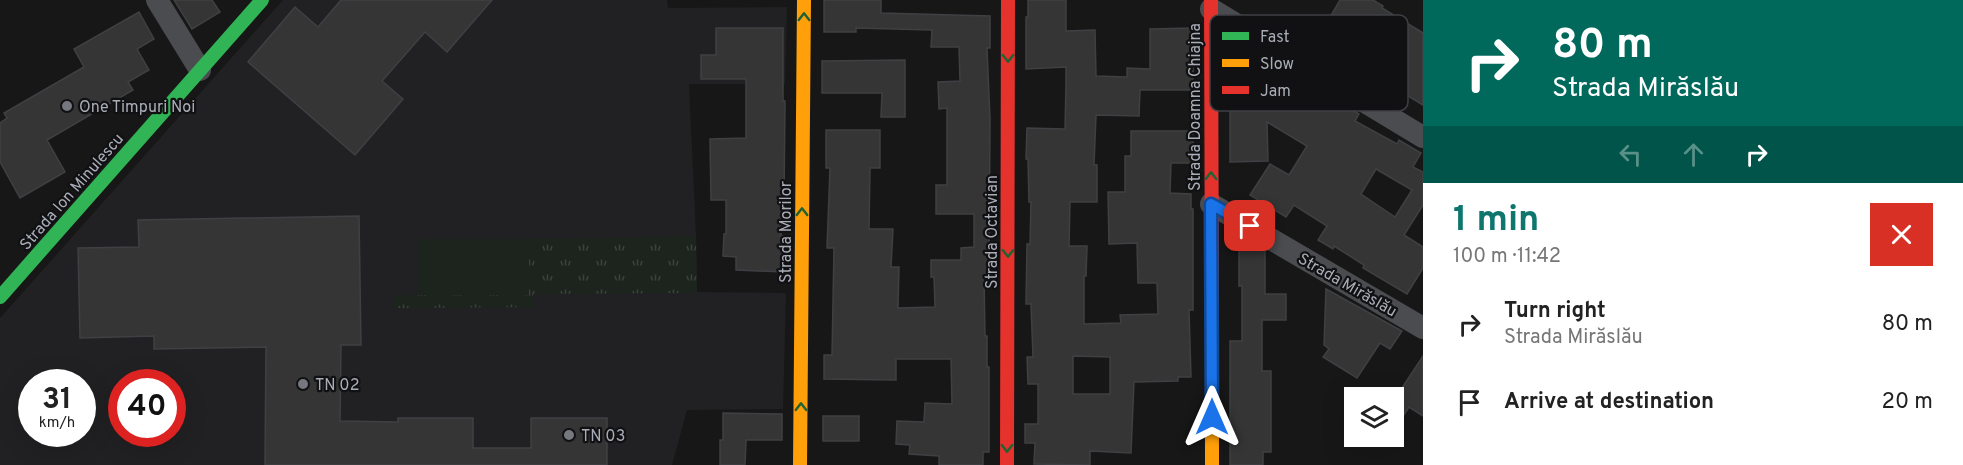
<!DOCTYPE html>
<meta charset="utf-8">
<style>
body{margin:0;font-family:Overpass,sans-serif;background:#f6f6f6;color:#222;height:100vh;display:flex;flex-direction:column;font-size:22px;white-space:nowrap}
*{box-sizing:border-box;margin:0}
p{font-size:20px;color:#767676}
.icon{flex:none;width:33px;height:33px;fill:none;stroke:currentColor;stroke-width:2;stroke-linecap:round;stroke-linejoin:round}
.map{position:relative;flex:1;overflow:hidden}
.panel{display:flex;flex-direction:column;background:#fff;width:540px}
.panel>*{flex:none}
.banner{background:#00695c;color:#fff;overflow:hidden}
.fabs{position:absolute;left:1344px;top:387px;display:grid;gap:12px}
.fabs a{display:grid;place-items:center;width:60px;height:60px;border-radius:0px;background:#fff;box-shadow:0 6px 24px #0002;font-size:30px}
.speed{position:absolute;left:18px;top:369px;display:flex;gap:12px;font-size:30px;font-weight:700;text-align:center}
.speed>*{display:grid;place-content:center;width:78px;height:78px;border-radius:50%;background:#fff;box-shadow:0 6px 24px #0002;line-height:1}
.speed small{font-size:15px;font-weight:400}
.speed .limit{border:9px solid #d22;background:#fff;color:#111}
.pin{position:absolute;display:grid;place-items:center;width:51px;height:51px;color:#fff;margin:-26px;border-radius:12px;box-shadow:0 3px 9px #0006}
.me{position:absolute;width:66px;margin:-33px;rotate:0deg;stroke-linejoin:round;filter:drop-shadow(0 0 4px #0008)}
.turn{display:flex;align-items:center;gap:21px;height:126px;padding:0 30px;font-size:27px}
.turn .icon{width:78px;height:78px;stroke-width:2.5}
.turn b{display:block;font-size:42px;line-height:51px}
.lanes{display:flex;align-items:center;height:57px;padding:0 30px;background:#0003;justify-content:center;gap:30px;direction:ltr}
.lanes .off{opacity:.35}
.round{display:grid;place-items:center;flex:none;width:63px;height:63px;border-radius:0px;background:#f6f6f6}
.overview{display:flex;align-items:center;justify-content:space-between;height:102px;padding:0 30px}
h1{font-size:36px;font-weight:700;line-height:45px;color:#0f766e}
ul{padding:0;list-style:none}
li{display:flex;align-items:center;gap:18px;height:78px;padding:0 30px}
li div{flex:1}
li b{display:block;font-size:22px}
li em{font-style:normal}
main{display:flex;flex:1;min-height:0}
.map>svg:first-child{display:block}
.built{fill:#212123;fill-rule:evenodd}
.grass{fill:url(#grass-tufts)}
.garden{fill:#1d241e}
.building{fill:#353536;stroke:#3f4043;stroke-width:1.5;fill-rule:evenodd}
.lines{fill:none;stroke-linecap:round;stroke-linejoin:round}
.street{stroke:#4b4c50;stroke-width:22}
.fast{stroke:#30b455;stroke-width:14}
.slow{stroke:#ff9f0a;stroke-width:14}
.jam{stroke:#e5322d;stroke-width:14}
.oneway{stroke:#206234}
.route-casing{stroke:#114b97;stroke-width:15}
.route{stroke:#1a73e8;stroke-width:10}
.poi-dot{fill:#76787f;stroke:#111113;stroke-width:2}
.labels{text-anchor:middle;stroke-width:4.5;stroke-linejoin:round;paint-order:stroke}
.poi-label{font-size:16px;fill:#a9adb7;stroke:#111113;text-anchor:start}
.street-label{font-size:16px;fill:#a9adb7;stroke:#111113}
.key{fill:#111113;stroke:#3f4044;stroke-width:1.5}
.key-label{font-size:16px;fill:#a9adb7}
</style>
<main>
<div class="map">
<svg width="1423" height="465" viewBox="0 0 1423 465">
<defs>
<pattern id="grass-tufts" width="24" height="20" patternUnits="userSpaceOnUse" patternTransform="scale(1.5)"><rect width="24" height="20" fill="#1d241e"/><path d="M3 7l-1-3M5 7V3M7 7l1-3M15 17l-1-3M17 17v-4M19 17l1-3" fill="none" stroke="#3b413c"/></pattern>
</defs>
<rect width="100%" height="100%" fill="#171717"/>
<!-- built -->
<path class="built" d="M 283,0 L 667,0 L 668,8 L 787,7 L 785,84 L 689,84 L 696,236 L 697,292 L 786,293 L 783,409 L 687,410 L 672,465 L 0,465 L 0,318 ZM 32,382 L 82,382 L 82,434 L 32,434 ZM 122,382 L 172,382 L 172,434 L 122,434 Z"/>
<!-- grass -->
<path class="grass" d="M 696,236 L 697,293 L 533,294 L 533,307 L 394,308 L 394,295 L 529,295 L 529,239 Z"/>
<!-- garden -->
<rect class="garden" x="417" y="239" width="112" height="56"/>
<!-- building -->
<g class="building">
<path d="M 174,0 L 212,0 L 220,12 L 192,29 Z"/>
<path d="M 341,0 L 492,0 L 447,52 L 425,32 L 382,81 L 403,99 L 355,155 L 248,62 L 295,7 L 318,27 Z"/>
<path d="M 824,0 L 881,0 L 881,13 L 990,16 L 990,48 L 987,48 L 990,119 L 989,277 L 984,277 L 985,336 L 987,336 L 987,367 L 989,367 L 989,452 L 983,452 L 983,465 L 939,465 L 939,456 L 909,454 L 910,445 L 896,444 L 897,421 L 924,422 L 925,403 L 952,404 L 951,359 L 896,359 L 896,380 L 824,379 L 824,355 L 832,355 L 834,248 L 827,248 L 830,168 L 826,168 L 826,130 L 880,130 L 880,168 L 870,168 L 869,229 L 893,229 L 891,267 L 899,267 L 898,308 L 935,307 L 934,277 L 931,277 L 931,260 L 961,260 L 961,248 L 974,247 L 974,214 L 936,214 L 936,185 L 947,185 L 947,108 L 939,109 L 938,82 L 960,81 L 959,47 L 931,47 L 932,30 L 856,28 L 856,32 L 824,32 Z"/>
<path d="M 1028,0 L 1066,0 L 1066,31 L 1095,30 L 1096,76 L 1127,77 L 1127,68 L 1150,69 L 1150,29 L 1193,28 L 1193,90 L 1140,90 L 1139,116 L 1096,115 L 1094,165 L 1097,165 L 1097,202 L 1070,202 L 1069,246 L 1087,246 L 1086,276 L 1084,276 L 1084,324 L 1121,323 L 1120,315 L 1158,314 L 1157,283 L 1138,283 L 1137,243 L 1109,244 L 1108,192 L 1125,192 L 1125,156 L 1131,156 L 1131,131 L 1193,131 L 1193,163 L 1171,163 L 1170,193 L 1191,194 L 1191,209 L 1193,209 L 1193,310 L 1189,310 L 1191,377 L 1178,377 L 1178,381 L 1134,382 L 1131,453 L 1090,451 L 1090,465 L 1034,464 L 1035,443 L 1025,443 L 1025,424 L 1038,424 L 1038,384 L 1028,384 L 1027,357 L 1033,357 L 1031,304 L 1026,304 L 1027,244 L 1030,244 L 1031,202 L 1029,202 L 1028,159 L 1026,159 L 1027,128 L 1065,129 L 1066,84 L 1066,67 L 1026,69 L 1026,17 L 1028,17 ZM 1073,356 L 1110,357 L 1110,394 L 1073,394 Z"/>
<path d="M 1340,0 L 1373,0 L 1383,6 L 1382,8 L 1423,33 L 1423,105 L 1405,94 L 1398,105 L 1348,76 L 1351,72 L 1326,58 L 1328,53 L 1314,45 Z"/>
<path d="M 139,12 L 154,39 L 137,49 L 149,70 L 128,82 L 133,90 L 47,140 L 65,172 L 20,198 L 0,162 L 0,123 L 7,118 L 4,113 L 84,67 L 74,49 Z"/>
<path d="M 716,28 L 783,28 L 783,101 L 785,101 L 784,201 L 781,202 L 781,236 L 784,236 L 784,272 L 736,270 L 736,257 L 723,256 L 724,234 L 726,234 L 726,200 L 711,200 L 710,139 L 746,138 L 746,79 L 701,79 L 701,55 L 716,55 Z"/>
<path d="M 1243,44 L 1265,59 L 1265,87 L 1298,87 L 1302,80 L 1359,114 L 1355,121 L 1397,144 L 1399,140 L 1421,153 L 1413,167 L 1423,172 L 1423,205 L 1404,235 L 1423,247 L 1423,268 L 1407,294 L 1363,268 L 1364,265 L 1334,246 L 1333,249 L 1318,240 L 1327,226 L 1294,205 L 1286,217 L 1250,195 L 1270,164 L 1289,175 L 1307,146 L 1267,122 L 1268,161 L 1230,162 L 1230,51 ZM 1376,169 L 1412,190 L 1395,217 L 1361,194 Z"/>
<path d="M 905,60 L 905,117 L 881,117 L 882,93 L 822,93 L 822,61 Z"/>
<path d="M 359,216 L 361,345 L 341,345 L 340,421 L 398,422 L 398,418 L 473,418 L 473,448 L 531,448 L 531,418 L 607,418 L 607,465 L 265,465 L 266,347 L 154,349 L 154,336 L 80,338 L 78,248 L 139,247 L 138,220 Z"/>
<path d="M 1239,249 L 1261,249 L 1265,251 L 1265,294 L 1286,294 L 1286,320 L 1262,320 L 1262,371 L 1271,371 L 1271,452 L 1263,452 L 1263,465 L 1230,465 L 1230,341 L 1242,341 L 1242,286 L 1239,286 Z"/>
<path d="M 1326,289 L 1402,331 L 1390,349 L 1380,343 L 1357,378 L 1323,357 L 1329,349 L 1324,345 Z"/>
<path d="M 1423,356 L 1423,416 L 1409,407 L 1394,430 L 1394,400 Z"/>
<path d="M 723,413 L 782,414 L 782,440 L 746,440 L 745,465 L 720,465 L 720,440 L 723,440 Z"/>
<rect x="823" y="416" width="36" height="25"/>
</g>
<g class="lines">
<!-- street -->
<g class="street">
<path d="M 157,0 L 200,70"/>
<path d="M 1211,9 L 1423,137"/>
<path d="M 1211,204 L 1423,328"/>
</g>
<!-- fast -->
<path class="fast" d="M 0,297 L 262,0"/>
<!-- slow -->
<g class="slow">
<path d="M 1212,319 L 1212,465"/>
<path d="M 800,465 L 804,0"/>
</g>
<!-- jam -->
<g class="jam">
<path d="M 1211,0 L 1212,319"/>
<path d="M 1007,465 L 1008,0"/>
</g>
</g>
<!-- one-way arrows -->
<defs><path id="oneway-chevron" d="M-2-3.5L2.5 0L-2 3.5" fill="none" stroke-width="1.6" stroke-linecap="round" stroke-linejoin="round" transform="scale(1.5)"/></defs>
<g class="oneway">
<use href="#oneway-chevron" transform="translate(804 17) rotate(-90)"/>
<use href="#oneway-chevron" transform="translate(1008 58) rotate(90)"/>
<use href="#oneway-chevron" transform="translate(1211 176) rotate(-90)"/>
<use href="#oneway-chevron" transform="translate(802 212) rotate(-90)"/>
<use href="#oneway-chevron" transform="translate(1008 253) rotate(90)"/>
<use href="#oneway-chevron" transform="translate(801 407) rotate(-90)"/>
<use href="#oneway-chevron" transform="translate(1007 448) rotate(90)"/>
</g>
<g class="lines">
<defs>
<path id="route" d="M 1212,417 L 1211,204 L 1250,226"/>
</defs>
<!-- route casing -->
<use href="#route" class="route-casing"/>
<!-- route -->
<use href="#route" class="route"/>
</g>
<!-- markers -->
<g class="poi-dot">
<circle cx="67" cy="106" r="6"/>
<circle cx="303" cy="384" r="6"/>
<circle cx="569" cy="435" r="6"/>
</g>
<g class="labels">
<!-- poi labels -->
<g class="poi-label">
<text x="79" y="112">One Timpuri Noi</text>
<text x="315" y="390">TN 02</text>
<text x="581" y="441">TN 03</text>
</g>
<!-- street labels -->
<g class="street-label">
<text transform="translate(1194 107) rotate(-90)" y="6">Strada Doamna Chiajna</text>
<text transform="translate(71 191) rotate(-49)" y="6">Strada Ion Minulescu</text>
<text transform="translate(785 232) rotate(-90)" y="6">Strada Morilor</text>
<text transform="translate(991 232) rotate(-90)" y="6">Strada Octavian</text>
<text transform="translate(1348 284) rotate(30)" y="6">Strada Mirăslău</text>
</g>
</g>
<!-- legend -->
<rect x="1210" y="15" width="198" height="96" rx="9" class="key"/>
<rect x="1222" y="32" width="27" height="8" fill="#30b455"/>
<rect x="1222" y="59" width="27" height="8" fill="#ff9f0a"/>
<rect x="1222" y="86" width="27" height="8" fill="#e5322d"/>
<g class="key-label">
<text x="1260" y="42">Fast</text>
<text x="1260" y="69">Slow</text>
<text x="1260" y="96">Jam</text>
</g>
</svg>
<div class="fabs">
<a><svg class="icon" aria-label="layers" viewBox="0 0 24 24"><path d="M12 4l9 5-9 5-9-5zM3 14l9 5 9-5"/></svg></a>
</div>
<div class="speed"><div>31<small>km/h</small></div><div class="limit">40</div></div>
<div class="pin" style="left:1250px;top:226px;background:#d93025"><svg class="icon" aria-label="arrive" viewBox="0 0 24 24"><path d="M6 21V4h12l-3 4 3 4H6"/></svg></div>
<svg class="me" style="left:1212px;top:417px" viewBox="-20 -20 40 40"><path d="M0-17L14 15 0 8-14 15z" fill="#1a73e8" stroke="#fff" stroke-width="4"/></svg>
</div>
<section class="panel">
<div class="banner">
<div class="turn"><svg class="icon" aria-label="right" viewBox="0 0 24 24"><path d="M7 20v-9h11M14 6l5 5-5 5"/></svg><div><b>80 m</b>Strada Mirăslău</div></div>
<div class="lanes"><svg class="icon off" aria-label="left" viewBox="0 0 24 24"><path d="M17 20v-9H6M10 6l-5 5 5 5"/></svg><svg class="icon off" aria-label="ahead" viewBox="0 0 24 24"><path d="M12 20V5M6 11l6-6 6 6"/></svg><svg class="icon" aria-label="right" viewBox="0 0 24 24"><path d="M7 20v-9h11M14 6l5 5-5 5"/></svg></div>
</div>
<div class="overview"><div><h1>1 min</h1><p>100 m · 11:42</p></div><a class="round" style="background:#d93025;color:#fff"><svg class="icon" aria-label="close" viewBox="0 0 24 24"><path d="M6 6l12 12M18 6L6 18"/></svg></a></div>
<ul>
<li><svg class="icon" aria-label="right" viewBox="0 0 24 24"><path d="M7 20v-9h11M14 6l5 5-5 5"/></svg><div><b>Turn right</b><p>Strada Mirăslău</p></div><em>80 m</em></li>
<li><svg class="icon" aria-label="arrive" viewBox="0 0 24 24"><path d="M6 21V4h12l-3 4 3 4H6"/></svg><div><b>Arrive at destination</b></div><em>20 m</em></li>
</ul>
</section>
</main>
